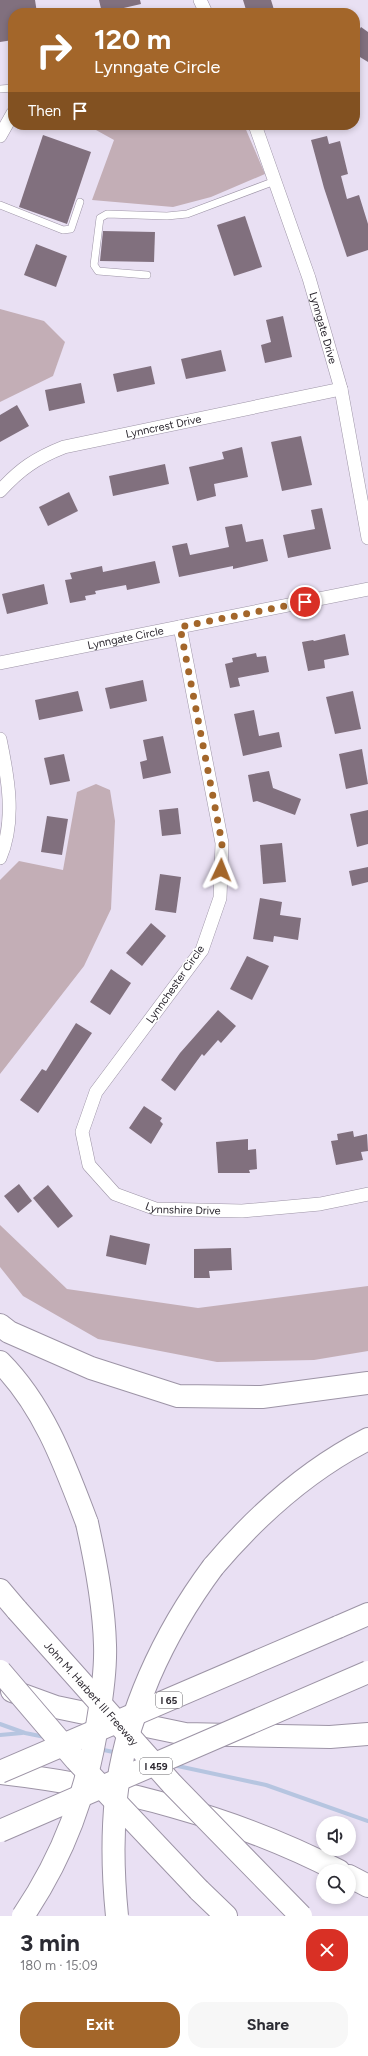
<!DOCTYPE html>
<meta charset="utf-8">
<style>
body{margin:0;font-family:Figtree,sans-serif;background:#f7f7f7;color:#2b2b33;height:100vh;display:flex;flex-direction:column;font-size:15px;white-space:nowrap}
*{box-sizing:border-box;margin:0}
p{font-size:13px;color:#7c7c81}
.icon{flex:none;width:22px;height:22px;fill:none;stroke:currentColor;stroke-width:2;stroke-linecap:round;stroke-linejoin:round}
.map{position:relative;height:1916px;overflow:hidden}
.drawer{display:flex;flex-direction:column;background:#fff;flex:1}
.drawer>*{flex:none}
.top-card{position:absolute;left:8px;top:8px;width:352px;height:122px;border-radius:16px;box-shadow:0 2px 6px #0003;background:#a3662a;color:#fff;overflow:hidden}
.buttons{position:absolute;left:316px;top:1816px;display:grid;gap:8px}
.buttons a{display:grid;place-items:center;width:40px;height:40px;border-radius:50%;background:#fff;box-shadow:0 2px 6px #0003;font-size:20px}
.pin{position:absolute;display:grid;place-items:center;width:34px;height:34px;color:#fff;margin:-17px;border:2px solid #fff;border-radius:50%;box-shadow:0 1px 4px #0007}
.me{position:absolute;width:44px;margin:-22px;rotate:2deg;stroke-linejoin:round;filter:drop-shadow(0 0 3px #0008)}
.turn{display:flex;align-items:center;gap:14px;height:84px;padding:0 20px;font-size:18px}
.turn .icon{width:52px;height:52px;stroke-width:2.5}
.turn b{display:block;font-size:28px;line-height:34px}
.then{display:flex;align-items:center;height:38px;padding:0 20px;background:#0003;gap:8px;font-size:15px}
.round{display:grid;place-items:center;flex:none;width:42px;height:42px;border-radius:16px;background:#f7f7f7}
.head{display:flex;align-items:center;justify-content:space-between;height:68px;padding:0 20px}
h1{font-size:24px;font-weight:700;line-height:30px}
.button{display:flex;gap:8px;margin-top:auto;padding:8px 20px}
.button a{flex:1;height:46px;border-radius:16px;background:#a3662a;color:#fff;font-size:16px;font-weight:700;line-height:46px;text-align:center}
.button a+a{background:#f7f7f7;color:#2b2b33}
.map>svg:first-child{display:block}
.green{fill:#c3aeb6}
.lines{fill:none;stroke-linecap:round;stroke-linejoin:round}
.stream{stroke:#b6c5e0;stroke-width:4}
.building{fill:#81707e}
.lane-casing{stroke:#9d94a6;stroke-width:8}
.street-casing{stroke:#9d94a6;stroke-width:14}
.highway-casing{stroke:#9d94a6;stroke-width:24}
.lane{stroke:#fff;stroke-width:7}
.street{stroke:#fff;stroke-width:13}
.highway{stroke:#fff;stroke-width:22}
.highway-bridge-casing{stroke:#9d94a6;stroke-width:24;stroke-linecap:butt}
.highway-bridge{stroke:#fff;stroke-width:22}
.route{stroke:#a3662a;stroke-width:7;stroke-dasharray:0 12.6}
.labels{text-anchor:middle;stroke-width:3;stroke-linejoin:round;paint-order:stroke}
.shield{fill:#fff;stroke:#6b686d;stroke-width:1}
.shield-label{font-size:10px;font-weight:bold;fill:#2b272f}
.street-label{font-size:11px;fill:#2b272f;stroke:#fff}
</style>
<div class="map">
<svg width="368" height="1916" viewBox="0 0 368 1916">
<rect width="100%" height="100%" fill="#e9e0f3"/>
<!-- green -->
<g class="green">
<path d="M 87,125 L 244,125 L 265,174 L 211,197 L 173,207 L 92,200 L 114,140 Z"/>
<path d="M 0,309 L 44,321 L 65,342 L 53,376 L 0,402 Z"/>
<path d="M 96,784 L 110,790 L 115,821 L 111,909 L 84,966 L 0,1074 L 0,880 L 19,861 L 63,870 L 77,792 Z"/>
<path d="M 0,1225 L 67,1289 L 198,1308 L 368,1286 L 368,1351 L 314,1360 L 217,1362 L 98,1339 L 23,1296 L 0,1267 Z"/>
</g>
<g class="lines">
<!-- stream -->
<g class="stream">
<path d="M 0,1724 L 25,1733 L 45,1737"/>
<path d="M 0,1735 L 22,1733"/>
<path d="M 99,1749 L 118,1753"/>
<path d="M 173,1765 L 266,1785 L 368,1821"/>
</g>
</g>
<!-- building -->
<g class="building">
<path d="M 0,0 L 35,0 L 37,13 L 13,13 L 13,40 L 0,42 Z"/>
<path d="M 99,0 L 140,0 L 141,4 L 102,13 Z"/>
<path d="M 243,0 L 271,0 L 275,13 L 247,13 Z"/>
<path d="M 361,27 L 368,32 L 368,62 L 355,54 L 355,37 Z"/>
<path d="M 43,135 L 91,152 L 67,224 L 19,207 Z"/>
<path d="M 327,136 L 329,144 L 340,141 L 348,174 L 341,176 L 347,199 L 359,195 L 368,224 L 368,250 L 347,257 L 324,188 L 311,140 Z"/>
<path d="M 245,216 L 262,267 L 234,276 L 217,225 Z"/>
<path d="M 103,231 L 155,232 L 154,262 L 100,261 Z"/>
<path d="M 36,244 L 67,256 L 56,287 L 24,275 Z"/>
<path d="M 283,316 L 292,357 L 265,363 L 261,345 L 271,342 L 266,320 Z"/>
<path d="M 221,350 L 226,371 L 186,379 L 181,359 Z"/>
<path d="M 151,366 L 155,384 L 117,392 L 113,374 Z"/>
<path d="M 81,383 L 85,403 L 49,411 L 45,390 Z"/>
<path d="M 17,405 L 29,426 L 0,442 L 0,415 Z"/>
<path d="M 301,436 L 312,485 L 282,491 L 271,442 Z"/>
<path d="M 242,447 L 248,477 L 214,484 L 216,496 L 197,501 L 189,467 L 224,459 L 222,452 Z"/>
<path d="M 165,464 L 169,484 L 113,496 L 109,476 Z"/>
<path d="M 69,492 L 78,511 L 48,526 L 39,507 Z"/>
<path d="M 322,508 L 331,549 L 288,558 L 283,535 L 315,529 L 311,510 Z"/>
<path d="M 242,524 L 246,542 L 263,539 L 268,561 L 233,569 L 233,566 L 179,577 L 172,546 L 187,543 L 190,555 L 229,547 L 225,527 Z"/>
<path d="M 155,561 L 160,583 L 127,590 L 126,585 L 95,591 L 96,594 L 85,596 L 86,600 L 70,603 L 65,580 L 72,579 L 70,573 L 102,566 L 103,572 Z"/>
<path d="M 44,584 L 48,604 L 7,614 L 2,594 Z"/>
<path d="M 345,634 L 349,655 L 324,660 L 325,668 L 308,671 L 302,642 L 313,640 L 314,641 Z"/>
<path d="M 256,653 L 257,657 L 266,656 L 269,672 L 238,678 L 240,686 L 230,688 L 225,664 L 233,662 L 232,658 Z"/>
<path d="M 143,680 L 147,701 L 110,709 L 105,688 Z"/>
<path d="M 78,691 L 83,711 L 39,720 L 35,700 Z"/>
<path d="M 353,691 L 361,729 L 335,734 L 326,697 Z"/>
<path d="M 254,710 L 259,736 L 279,732 L 282,747 L 243,756 L 234,714 Z"/>
<path d="M 163,736 L 171,773 L 143,779 L 140,762 L 147,760 L 143,740 Z"/>
<path d="M 362,749 L 368,784 L 346,789 L 339,754 Z"/>
<path d="M 64,754 L 70,781 L 50,785 L 44,758 Z"/>
<path d="M 269,771 L 273,788 L 301,799 L 295,815 L 257,801 L 253,802 L 248,775 Z"/>
<path d="M 178,808 L 181,834 L 162,836 L 159,810 Z"/>
<path d="M 368,810 L 368,844 L 357,847 L 350,814 Z"/>
<path d="M 47,816 L 68,819 L 62,855 L 41,852 Z"/>
<path d="M 282,843 L 286,882 L 263,884 L 260,845 Z"/>
<path d="M 368,867 L 368,882 L 352,886 L 349,871 Z"/>
<path d="M 160,874 L 181,877 L 176,913 L 155,910 Z"/>
<path d="M 260,898 L 282,902 L 280,915 L 301,918 L 298,940 L 274,936 L 273,942 L 253,939 Z"/>
<path d="M 151,923 L 166,936 L 142,966 L 126,953 Z"/>
<path d="M 247,956 L 269,966 L 252,1000 L 230,989 Z"/>
<path d="M 111,969 L 131,983 L 110,1015 L 90,1002 Z"/>
<path d="M 218,1010 L 236,1026 L 221,1043 L 218,1040 L 204,1056 L 202,1054 L 175,1091 L 161,1080 L 180,1053 Z"/>
<path d="M 76,1023 L 92,1033 L 38,1113 L 20,1100 L 42,1069 L 46,1071 Z"/>
<path d="M 144,1106 L 162,1118 L 160,1121 L 163,1124 L 151,1144 L 129,1128 Z"/>
<path d="M 353,1131 L 354,1137 L 367,1134 L 368,1151 L 361,1152 L 363,1160 L 336,1165 L 331,1141 L 338,1140 L 337,1134 Z"/>
<path d="M 248,1139 L 248,1150 L 256,1149 L 257,1169 L 249,1170 L 250,1173 L 218,1173 L 216,1142 Z"/>
<path d="M 19,1184 L 32,1201 L 18,1213 L 4,1196 Z"/>
<path d="M 48,1185 L 73,1216 L 58,1228 L 33,1198 Z"/>
<path d="M 110,1235 L 150,1244 L 146,1265 L 106,1256 Z"/>
<path d="M 231,1248 L 232,1270 L 209,1271 L 210,1278 L 194,1278 L 194,1249 Z"/>
</g>
<g class="lines">
<defs>
<g id="lane">
<path d="M 0,89 L 13,88"/>
<path d="M 0,205 L 63,230 L 71,229 L 80,202"/>
<path d="M 147,275 L 98,271 L 94,265 L 100,218 L 107,214 L 167,216 L 187,214 L 275,181"/>
</g>
<g id="street">
<path d="M 200,0 L 206,13"/>
<path id="s1" d="M 255,125 L 309,278 L 341,389 L 368,538"/>
<path d="M 0,136 L 13,113"/>
<path id="s2" d="M 0,491 C 20,469 36,458 64,447 L 341,389"/>
<path id="s3" d="M 180,627 L 222,843 L 220,898 L 202,950 L 96,1092 L 82,1132 L 89,1165 L 115,1194 L 156,1209 L 242,1211 L 320,1204 L 368,1194"/>
<path id="s4" d="M 0,663 L 368,589"/>
<path d="M 0,739 C 8,777 16,821 0,858"/>
</g>
<g id="highway">
<path d="M 0,1325 L 9,1332 L 91,1368 L 178,1396 L 262,1397 L 368,1383"/>
<path d="M 0,1362 C 44,1406 65,1465 87,1523"/>
<path d="M 213,1567 C 257,1515 307,1470 368,1439"/>
<path d="M 0,1590 L 17,1610"/>
<path d="M 338,1627 L 368,1614"/>
<path d="M 12,1691 L 56,1707 L 185,1734 L 330,1737 L 368,1734"/>
<path d="M 0,1773 C 116,1786 235,1817 339,1871"/>
<path d="M 349,1876 L 368,1886"/>
<path d="M 199,1890 L 226,1916"/>
</g>
</defs>
<!-- lane casing -->
<use href="#lane" class="lane-casing"/>
<!-- street casing -->
<use href="#street" class="street-casing"/>
<!-- highway casing -->
<use href="#highway" class="highway-casing"/>
<!-- lane -->
<use href="#lane" class="lane"/>
<!-- street -->
<use href="#street" class="street"/>
<!-- highway -->
<use href="#highway" class="highway"/>
<defs>
<g id="highway-bridge">
<path id="s5" d="M 17,1610 L 172,1784 L 301,1916"/>
<path d="M 0,1671 L 76,1760 L 199,1890"/>
<path d="M 0,1772 L 338,1627"/>
<path d="M 0,1831 L 368,1672"/>
<path d="M 23,1916 C 64,1855 87,1793 98,1720 C 102,1696 106,1670 105,1645 C 104,1604 96,1563 87,1523"/>
<path d="M 117,1916 C 113,1876 112,1837 116,1798 C 125,1715 164,1633 213,1567"/>
</g>
</defs>
<!-- highway-bridge casing -->
<use href="#highway-bridge" class="highway-bridge-casing"/>
<!-- highway-bridge -->
<use href="#highway-bridge" class="highway-bridge"/>
</g>
<g class="lines">
<!-- route -->
<path class="route" d="M 221,870 L 222,843 L 180,627 L 305,602"/>
</g>
<g class="labels">
<!-- shield labels -->
<g class="shield">
<rect x="156" y="1692" width="26" height="16" rx="3"/>
<rect x="140" y="1758" width="32" height="16" rx="3"/>
</g>
<g class="shield-label">
<text x="169" y="1704">I 65</text>
<text x="156" y="1770">I 459</text>
</g>
<!-- street labels -->
<g class="street-label">
<text dy="4" stroke="none"><textPath href="#s1" startOffset="214">Lynngate Drive</textPath></text>
<text dy="4" stroke="none"><textPath href="#s2" startOffset="180">Lynncrest Drive</textPath></text>
<text dy="4" stroke="none"><textPath href="#s4" startOffset="128">Lynngate Circle</textPath></text>
<text transform="translate(175 984) rotate(-55)" y="4">Lynnchester Circle</text>
<text dy="4" stroke="none"><textPath href="#s3" startOffset="693">Lynnshire Drive</textPath></text>
<text dy="4" stroke="none"><textPath href="#s5" startOffset="112">John M. Harbert III Freeway</textPath></text>
</g>
</g>
</svg>
<div class="buttons">
<a><svg class="icon" aria-label="sound" viewBox="0 0 24 24"><path d="M4 9h4l5-4v14l-5-4H4zM17 9q2 3 0 6"/></svg></a>
<a><svg class="icon" aria-label="search" viewBox="0 0 24 24"><circle cx="10" cy="10" r="6"/><path d="M15 15l6 6"/></svg></a>
</div>
<div class="pin" style="left:305px;top:602px;background:#d93025"><svg class="icon" aria-label="arrive" viewBox="0 0 24 24"><path d="M6 21V4h12l-3 4 3 4H6"/></svg></div>
<svg class="me" style="left:221px;top:870px" viewBox="-20 -20 40 40"><path d="M0-17L14 15 0 8-14 15z" fill="#a3662a" stroke="#fff" stroke-width="4"/></svg>
<div class="top-card">
<div class="turn"><svg class="icon" aria-label="right" viewBox="0 0 24 24"><path d="M7 20v-9h11M14 6l5 5-5 5"/></svg><div><b>120 m</b>Lynngate Circle</div></div>
<div class="then">Then<svg class="icon" aria-label="arrive" viewBox="0 0 24 24"><path d="M6 21V4h12l-3 4 3 4H6"/></svg></div>
</div>
</div>
<section class="drawer">
<div class="head"><div><h1>3 min</h1><p>180 m · 15:09</p></div><a class="round" style="background:#d93025;color:#fff"><svg class="icon" aria-label="close" viewBox="0 0 24 24"><path d="M6 6l12 12M18 6L6 18"/></svg></a></div>
<div class="button"><a>Exit</a><a>Share</a></div>
</section>
